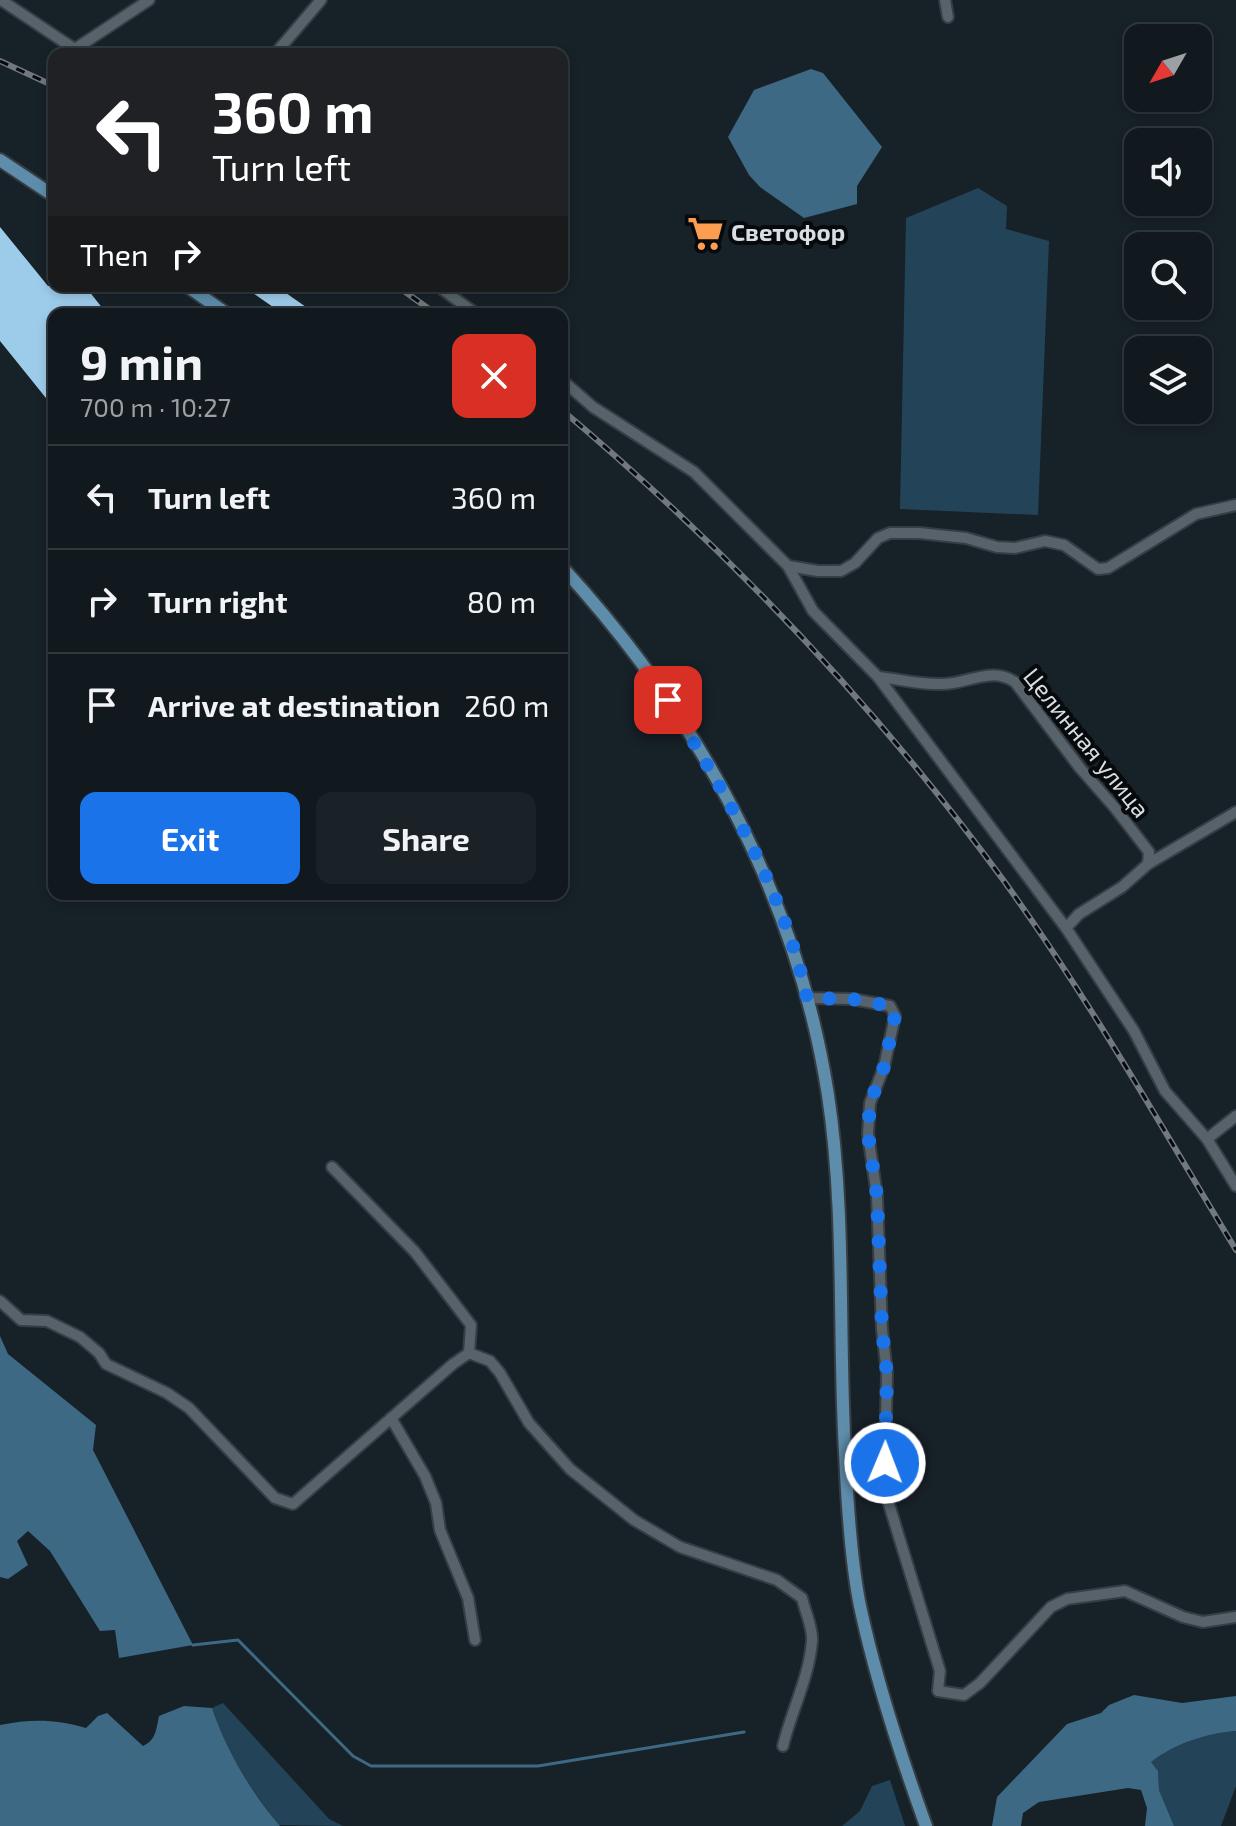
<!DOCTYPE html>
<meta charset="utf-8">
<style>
body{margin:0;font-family:"Exo 2",sans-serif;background:#1a2227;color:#f1f3f6;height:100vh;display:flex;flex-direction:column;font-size:30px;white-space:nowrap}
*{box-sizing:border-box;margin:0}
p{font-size:26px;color:#9ca0a4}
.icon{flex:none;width:44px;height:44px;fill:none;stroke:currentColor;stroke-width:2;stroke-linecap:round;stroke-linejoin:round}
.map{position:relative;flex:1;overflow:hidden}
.sheet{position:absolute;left:48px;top:308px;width:520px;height:592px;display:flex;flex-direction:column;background:#11191e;border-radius:16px;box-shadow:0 4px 12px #0003,0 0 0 2px #30383c}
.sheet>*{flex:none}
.guide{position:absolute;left:48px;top:48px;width:520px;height:244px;border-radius:16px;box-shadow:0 4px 12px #0003,0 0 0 2px #30383c;background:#202124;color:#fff;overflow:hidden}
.needle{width:52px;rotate:231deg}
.tools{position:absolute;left:1124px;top:24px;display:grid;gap:16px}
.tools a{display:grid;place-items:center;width:88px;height:88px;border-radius:16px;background:#11191e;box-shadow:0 4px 12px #0003,0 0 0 2px #30383c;font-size:40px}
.pin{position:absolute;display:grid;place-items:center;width:68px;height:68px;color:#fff;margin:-34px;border-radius:16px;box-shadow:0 4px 12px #0006}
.me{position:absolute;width:88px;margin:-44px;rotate:1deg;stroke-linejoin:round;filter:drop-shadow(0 0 6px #0008)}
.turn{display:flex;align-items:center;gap:28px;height:168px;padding:0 32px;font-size:36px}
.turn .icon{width:104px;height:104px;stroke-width:2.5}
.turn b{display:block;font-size:56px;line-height:68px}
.then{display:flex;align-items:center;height:76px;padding:0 32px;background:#0003;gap:16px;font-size:30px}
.round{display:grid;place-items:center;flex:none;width:84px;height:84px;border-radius:16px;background:#1a2227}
.summary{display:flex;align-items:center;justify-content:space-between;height:136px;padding:0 32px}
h1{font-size:48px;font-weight:700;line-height:60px}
.button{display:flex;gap:16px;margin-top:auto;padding:16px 32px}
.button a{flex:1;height:92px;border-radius:16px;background:#1a73e8;color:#fff;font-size:32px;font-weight:700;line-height:92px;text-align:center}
.button a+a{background:#1a2227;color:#f1f3f6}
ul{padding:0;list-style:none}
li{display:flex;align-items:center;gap:24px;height:104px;padding:0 32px;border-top:2px solid #30383c}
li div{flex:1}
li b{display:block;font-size:30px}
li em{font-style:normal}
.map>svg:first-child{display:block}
.green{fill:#234458}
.water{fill:#3d6985}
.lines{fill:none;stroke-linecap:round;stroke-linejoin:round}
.stream{stroke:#3d6985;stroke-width:3}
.building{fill:#9dcceb}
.minor-casing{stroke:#363e43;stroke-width:14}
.major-casing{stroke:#363e43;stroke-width:16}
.minor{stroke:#57626a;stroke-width:10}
.major{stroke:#5e8dab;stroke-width:12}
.rail-casing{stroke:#71797f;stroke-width:6}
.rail{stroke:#060a0d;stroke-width:3;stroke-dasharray:9;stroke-linecap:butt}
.route{stroke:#1a73e8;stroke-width:14;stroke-dasharray:0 25.2}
.labels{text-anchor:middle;stroke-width:8;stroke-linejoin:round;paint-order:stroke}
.poi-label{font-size:24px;font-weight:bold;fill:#d8dee3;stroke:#060a0d;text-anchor:start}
.street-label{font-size:24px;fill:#d8dee3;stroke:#060a0d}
</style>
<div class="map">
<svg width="1236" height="1826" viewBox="0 0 1236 1826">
<rect width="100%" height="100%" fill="#172128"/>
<!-- green -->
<g class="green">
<path d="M 978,188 L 1007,206 L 1006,229 L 1049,241 L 1038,515 L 900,509 L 906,218 Z"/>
<path d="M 223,1703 L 329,1819 L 343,1826 L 279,1825 C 251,1790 226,1751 212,1708 Z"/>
<path d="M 1236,1731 L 1236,1786 L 1221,1826 L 1174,1826 L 1159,1790 L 1158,1771 L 1150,1762 C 1175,1744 1206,1733 1236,1731 Z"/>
<path d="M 890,1780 L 905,1826 L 842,1826 L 860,1811 L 872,1786 Z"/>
</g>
<!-- water -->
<g class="water">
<path d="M 811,69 L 823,73 L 882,147 L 857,186 L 857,204 L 804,218 L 760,187 L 749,175 L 728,137 L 754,90 Z"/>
<path d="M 0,1336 L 8,1354 L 96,1425 L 93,1450 L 193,1645 L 119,1658 L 115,1630 L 100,1631 L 50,1551 L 28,1531 L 17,1541 L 28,1565 L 8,1579 L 0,1577 Z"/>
<path d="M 1134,1695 L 1182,1703 L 1236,1696 L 1236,1731 C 1207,1733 1174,1744 1151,1762 L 1158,1771 L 1159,1790 L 1174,1826 L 1145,1826 L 1147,1808 L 1141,1790 L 1128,1788 L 1039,1802 L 1023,1813 L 1021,1826 L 992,1826 L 997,1797 L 1067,1724 L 1101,1713 L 1109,1705 Z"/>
<path d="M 184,1706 L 212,1708 C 226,1750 251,1792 280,1826 L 0,1826 L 0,1725 C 31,1719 55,1719 86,1728 L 98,1716 L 107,1713 L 143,1746 C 156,1740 156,1730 159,1716 Z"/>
</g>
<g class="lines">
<!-- stream -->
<path class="stream" d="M 193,1645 L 238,1640 L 353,1756 L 371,1766 L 538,1766 L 744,1732"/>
</g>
<!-- building -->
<g class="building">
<path d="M 0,227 L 48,286 L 85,286 L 107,314 L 54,314 L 54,408 L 0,341 Z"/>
<path d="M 253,286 L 276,286 L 316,314 L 283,314 L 250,291 Z"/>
</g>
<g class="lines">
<defs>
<g id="minor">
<path d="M 1,0 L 82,54"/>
<path d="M 945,0 L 948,17"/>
<path d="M 75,49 L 149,0"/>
<path d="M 275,54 L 321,0"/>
<path d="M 438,286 L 476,314"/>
<path d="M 562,380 L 593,407 L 694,472 L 788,566 L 818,571 L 841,571 L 855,563 L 878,538 L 890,533 L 919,533 L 966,538 L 997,547 L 1015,548 L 1045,541 L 1064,545 L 1098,569 L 1108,568 L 1196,514 L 1236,505"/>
<path d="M 788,566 L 813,611 L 878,677 L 1066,928 L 1134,1031 L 1165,1091 L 1207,1139 L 1236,1186"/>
<path d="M 878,677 C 899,679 921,685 942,684 C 968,684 990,666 1015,682 L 1080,768 L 1115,808 L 1149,852 L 1148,864"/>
<path d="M 1066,928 L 1079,914 L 1122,887 L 1148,864 L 1236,812"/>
<path d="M 807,998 L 852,999 L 890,1006 L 895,1016 L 884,1067 L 870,1103 L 868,1134 L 877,1196 L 882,1329 L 887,1374 L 885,1463 L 888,1501 L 940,1671 L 938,1691 L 964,1695 L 980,1683 L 1051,1607 L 1067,1599 L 1125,1591 L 1183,1617 L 1203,1622 L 1236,1617"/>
<path d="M 1207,1139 L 1236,1116"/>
<path d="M 332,1167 L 415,1252 L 471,1325 L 469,1353"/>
<path d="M 0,1301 L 21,1320 L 47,1321 L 80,1337 L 99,1353 L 106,1364 L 167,1393 L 189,1408 L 275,1498 L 293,1504 L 453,1364 L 469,1353 L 490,1361 L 500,1373 L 529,1423 L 570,1469 L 634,1520 L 680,1547 L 777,1580 L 802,1598 C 805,1611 813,1628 812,1641 C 809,1678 791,1712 783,1746"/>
<path d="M 391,1418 L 425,1476 L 436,1503 L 440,1530 L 468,1598 L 475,1640"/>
</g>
<g id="major">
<path d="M 0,160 L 54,196"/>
<path d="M 187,286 L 227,314"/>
<path d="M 562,567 C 698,715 797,896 828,1095 C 846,1213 838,1334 845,1452 C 847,1498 851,1562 860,1606 C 876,1681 900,1754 926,1826"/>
</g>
</defs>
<!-- minor casing -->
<use href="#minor" class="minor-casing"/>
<!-- major casing -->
<use href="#major" class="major-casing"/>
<!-- minor -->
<use href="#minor" class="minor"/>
<!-- major -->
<use href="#major" class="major"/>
<defs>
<g id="rail">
<path d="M 0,61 L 54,86"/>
<path d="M 397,286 L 436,314"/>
<path d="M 562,410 C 728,550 876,706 1004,881 C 1089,999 1161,1126 1236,1250"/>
</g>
</defs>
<!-- rail casing -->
<use href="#rail" class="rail-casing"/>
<!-- rail -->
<use href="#rail" class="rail"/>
</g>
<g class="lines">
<!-- route -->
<path class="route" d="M 668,700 C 726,795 783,888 807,998 L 852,999 L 890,1006 L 895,1016 L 884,1067 L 870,1103 L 868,1134 L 877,1196 L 882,1329 L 887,1374 L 885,1463"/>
</g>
<!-- icons -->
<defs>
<symbol id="supermarket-bare" viewBox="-9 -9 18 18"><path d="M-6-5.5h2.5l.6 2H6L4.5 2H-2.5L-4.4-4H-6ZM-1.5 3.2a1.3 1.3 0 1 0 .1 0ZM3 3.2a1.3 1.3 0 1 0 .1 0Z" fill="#fb9e51" stroke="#060a0d" stroke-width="2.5" paint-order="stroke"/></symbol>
</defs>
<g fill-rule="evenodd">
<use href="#supermarket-bare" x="680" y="208" width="51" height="51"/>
</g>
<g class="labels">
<!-- poi labels -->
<g class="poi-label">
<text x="731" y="241">Светофор</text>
</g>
<!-- street labels -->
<g class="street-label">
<text transform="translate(1086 743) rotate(51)" y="8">Целинная улица</text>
</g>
</g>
</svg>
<div class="tools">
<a><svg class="needle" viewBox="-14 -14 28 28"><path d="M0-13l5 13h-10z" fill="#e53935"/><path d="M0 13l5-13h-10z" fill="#9ca0a4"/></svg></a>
<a><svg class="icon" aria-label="sound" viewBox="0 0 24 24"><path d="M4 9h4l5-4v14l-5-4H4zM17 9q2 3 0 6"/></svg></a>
<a><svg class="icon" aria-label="search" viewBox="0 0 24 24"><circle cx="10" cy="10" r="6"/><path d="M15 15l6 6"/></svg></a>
<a><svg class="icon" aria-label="layers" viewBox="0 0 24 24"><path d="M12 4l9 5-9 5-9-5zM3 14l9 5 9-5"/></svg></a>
</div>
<div class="pin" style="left:668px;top:700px;background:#d93025"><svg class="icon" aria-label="arrive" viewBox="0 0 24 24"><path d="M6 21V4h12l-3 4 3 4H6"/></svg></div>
<svg class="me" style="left:885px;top:1463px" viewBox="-20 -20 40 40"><circle r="17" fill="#1a73e8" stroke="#fff" stroke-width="3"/><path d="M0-11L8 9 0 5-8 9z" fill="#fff"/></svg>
<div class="guide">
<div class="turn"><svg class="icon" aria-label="left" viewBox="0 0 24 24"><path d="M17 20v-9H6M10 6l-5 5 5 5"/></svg><div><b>360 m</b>Turn left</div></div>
<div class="then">Then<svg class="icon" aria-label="right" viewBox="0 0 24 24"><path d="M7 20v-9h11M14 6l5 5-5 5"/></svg></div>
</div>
<section class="sheet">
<div class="summary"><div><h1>9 min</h1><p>700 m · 10:27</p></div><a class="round" style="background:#d93025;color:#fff"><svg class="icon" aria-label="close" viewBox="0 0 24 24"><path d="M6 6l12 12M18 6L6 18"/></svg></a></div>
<ul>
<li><svg class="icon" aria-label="left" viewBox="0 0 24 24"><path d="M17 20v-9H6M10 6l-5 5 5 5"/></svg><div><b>Turn left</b></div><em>360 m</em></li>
<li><svg class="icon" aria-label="right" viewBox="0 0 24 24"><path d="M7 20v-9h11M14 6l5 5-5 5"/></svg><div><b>Turn right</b></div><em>80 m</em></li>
<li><svg class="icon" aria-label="arrive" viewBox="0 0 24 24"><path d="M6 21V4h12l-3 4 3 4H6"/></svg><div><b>Arrive at destination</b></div><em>260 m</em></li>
</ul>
<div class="button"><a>Exit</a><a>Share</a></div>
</section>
</div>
